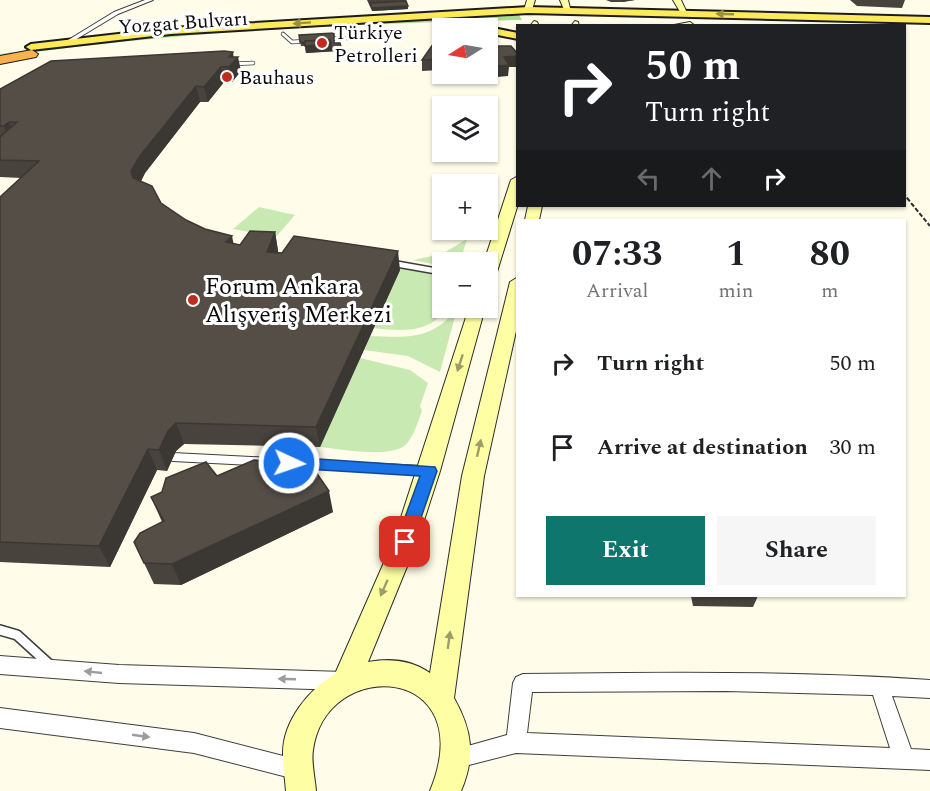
<!DOCTYPE html>
<meta charset="utf-8">
<style>
body{margin:0;font-family:Spectral,serif;background:#f6f6f6;color:#202124;height:100vh;display:flex;flex-direction:column;font-size:22px;white-space:nowrap}
*{box-sizing:border-box;margin:0}
p{font-size:20px;color:#757577}
.icon{flex:none;width:33px;height:33px;fill:none;stroke:currentColor;stroke-width:2;stroke-linecap:round;stroke-linejoin:round}
.map{position:relative;flex:1;overflow:hidden}
.panel{position:absolute;left:516px;top:219px;width:390px;height:378px;display:flex;flex-direction:column;background:#fff;border-radius:0px;box-shadow:0 2px 4px #0004}
.panel>*{flex:none}
.top-card{position:absolute;left:516px;top:24px;width:390px;height:183px;border-radius:0px;box-shadow:0 2px 4px #0004;background:#202124;color:#fff;overflow:hidden}
.needle{width:39px;rotate:259deg}
.tools{position:absolute;left:432px;top:18px;display:grid;gap:12px}
.tools a{display:grid;place-items:center;width:66px;height:66px;border-radius:0px;background:#fff;box-shadow:0 2px 4px #0004;font-size:30px}
.pin{position:absolute;display:grid;place-items:center;width:51px;height:51px;color:#fff;margin:-26px;border-radius:12px;box-shadow:0 3px 9px #0006}
.me{position:absolute;width:66px;margin:-33px;rotate:93deg;stroke-linejoin:round;filter:drop-shadow(0 0 4px #0008)}
.turn{display:flex;align-items:center;gap:21px;height:126px;padding:0 30px;font-size:27px}
.turn .icon{width:78px;height:78px;stroke-width:2.5}
.turn b{display:block;font-size:42px;line-height:51px}
.lanes{display:flex;align-items:center;height:57px;padding:0 30px;background:#0003;justify-content:center;gap:30px;direction:ltr}
.lanes .off{opacity:.35}
.eta{display:flex;justify-content:space-evenly;align-items:center;height:102px;text-align:center}
.eta b{font-size:36px;font-weight:700;line-height:42px}
.primary-button{display:flex;gap:12px;margin-top:auto;padding:12px 30px}
.primary-button a{flex:1;height:69px;border-radius:0px;background:#0f766e;color:#fff;font-size:24px;font-weight:700;line-height:69px;text-align:center}
.primary-button a+a{background:#f6f6f6;color:#202124}
ul{padding:0;list-style:none}
li{display:flex;align-items:center;gap:18px;height:84px;padding:0 30px}
li div{flex:1}
li b{display:block;font-size:22px}
li em{font-style:normal}
.map>svg:first-child{display:block}
.green{fill:#c8eab2}
.forest{fill:#a9db91}
.lines{fill:none;stroke-linecap:round;stroke-linejoin:round}
.lane-far3-casing{stroke:#3e3e3e;stroke-width:4.5}
.lane-far2-casing{stroke:#3e3e3e;stroke-width:8}
.lane-far1-casing{stroke:#3e3e3e;stroke-width:10}
.lane-casing{stroke:#3e3e3e;stroke-width:12}
.street-casing{stroke:#3e3e3e;stroke-width:2}
.secondary-casing{stroke:#2d2d2d;stroke-width:2}
.primary-casing{stroke:#1c1c1c;stroke-width:4}
.highway-casing{stroke:#1c1c1c;stroke-width:2}
.path-far1{stroke:#2d2d2d;stroke-width:1.5;stroke-dasharray:3 1.5;stroke-linecap:butt}
.path{stroke:#2d2d2d;stroke-width:2;stroke-dasharray:4.5 2;stroke-linecap:butt}
.lane-far3{stroke:#fff;stroke-width:3}
.lane-far2{stroke:#fff;stroke-width:5}
.lane-far1{stroke:#fff;stroke-width:8}
.lane{stroke:#fff;stroke-width:9}
.street{fill:#fff;fill-rule:evenodd}
.secondary{fill:#feffa4;fill-rule:evenodd}
.primary{fill:#fdea5b;fill-rule:evenodd}
.highway{fill:#f9b14c;fill-rule:evenodd}
.wall{fill:#48433d}
.shaded-wall{fill:#3b3732}
.building{fill:#544e47;stroke:#3b3732;stroke-width:1.5}
.oneway{fill:#9c913b}
.oneway2{fill:#9d9d67}
.oneway3{fill:#9d9d9d}
.route{fill:#1a73e8;stroke:#114b97;stroke-width:1.5}
.poi-dot{fill:#bf2c1f;stroke:#fff;stroke-width:2}
.labels{text-anchor:middle;stroke-width:6;stroke-linejoin:round;paint-order:stroke}
.far-street-label{font-size:20px;fill:#0b0b0b;stroke:#fff}
.far-poi-label{font-size:20px;fill:#0b0b0b;stroke:#fff;text-anchor:start}
.poi-label{font-size:24px;fill:#0b0b0b;stroke:#fff;text-anchor:start}
</style>
<div class="map">
<svg width="930" height="791" viewBox="0 0 930 791">
<rect width="100%" height="100%" fill="#fffde9"/>
<!-- green -->
<g class="green">
<path d="M 259,207 L 295,215 L 276,237 L 233,229 Z"/>
<path d="M 467,239 L 460,262 L 442,262 L 442,266 L 413,260 L 442,254 Z"/>
<path d="M 401,266 L 427,271 L 442,277 L 444,311 C 427,334 399,331 374,328 Z"/>
<path d="M 457,309 L 440,372 L 408,356 L 364,350 L 370,336 C 408,337 430,341 457,309 Z"/>
<path d="M 360,358 L 410,370 L 428,383 L 420,406 L 422,411 C 418,421 415,433 408,442 C 396,460 340,449 320,447 Z"/>
</g>
<!-- forest -->
<path class="forest" d="M 519,15 L 522,20 C 348,23 172,32 0,57 L 0,54 C 171,29 346,21 519,15 Z"/>
<g class="lines">
<defs>
<g id="lane-far3">
<path d="M 283,34 L 292,42 L 308,41"/>
<path d="M 328,39 L 347,38 L 371,29"/>
<path d="M 231,64 L 253,63"/>
</g>
<path id="lane-far2" d="M 391,263 L 442,272"/>
<g id="lane-far1">
<path d="M 173,457 L 292,463"/>
<path d="M 303,464 L 424,470"/>
</g>
<path id="lane" d="M 0,630 L 17,635 L 50,665"/>
<g id="street">
<path d="M 145,0 L 153,0 L 118,14 L 70,43 L 65,42 L 114,12 Z"/>
<path d="M 0,656 L 119,665 L 344,672 L 351,675 L 354,681 L 351,687 L 344,690 L 119,683 L 0,674 Z"/>
<path d="M 625,673 C 727,672 829,673 930,680 L 930,698 L 892,696 L 911,749 L 930,750 L 930,770 L 516,753 L 457,768 L 450,765 L 447,758 L 450,751 L 507,735 L 513,683 L 516,677 L 523,674 ZM 726,691 L 873,695 L 890,748 L 527,733 L 532,692 Z"/>
<path d="M 0,708 L 194,733 L 295,759 L 302,762 L 305,769 L 302,776 L 295,779 L 194,753 L 0,728 Z"/>
</g>
<g id="secondary">
<path d="M 527,0 L 535,0 L 532,10 L 528,13 L 524,10 Z"/>
<path d="M 560,0 L 568,0 L 571,12 L 565,12 Z"/>
<path d="M 673,0 L 681,0 L 688,15 L 682,15 Z"/>
<path d="M 534,21 L 537,22 L 539,26 L 530,26 Z"/>
<path d="M 575,21 L 578,22 L 579,26 L 571,26 Z"/>
<path d="M 690,22 L 694,25 L 669,26 Z"/>
<path d="M 518,176 L 518,204 L 496,275 L 488,280 L 488,262 L 484,262 L 511,180 Z"/>
<path d="M 528,206 L 542,206 L 539,220 L 525,220 Z"/>
<path d="M 518,277 L 518,322 L 484,476 L 454,698 C 472,730 476,756 461,791 L 430,791 C 482,664 326,655 313,750 C 311,762 315,778 316,791 L 286,791 C 285,779 283,766 283,753 C 283,721 309,689 335,674 L 393,542 L 469,308 L 485,308 L 440,471 L 417,542 L 368,662 C 389,658 412,660 430,673 L 462,476 L 510,282 Z"/>
</g>
<g id="primary">
<path d="M 528,7 L 930,17 L 930,23 L 528,13 L 171,34 L 31,50 L 26,47 L 31,44 L 171,28 Z"/>
<path d="M 488,27 L 518,33 L 518,39 L 488,33 L 488,28 L 484,28 Z"/>
</g>
<path id="highway" d="M 32,50 L 38,54 L 36,57 L 0,64 L 0,56 Z"/>
</defs>
<!-- lane-far3 casing -->
<use href="#lane-far3" class="lane-far3-casing"/>
<!-- lane-far2 casing -->
<use href="#lane-far2" class="lane-far2-casing"/>
<!-- lane-far1 casing -->
<use href="#lane-far1" class="lane-far1-casing"/>
<!-- lane casing -->
<use href="#lane" class="lane-casing"/>
<!-- street casing -->
<use href="#street" class="street-casing"/>
<!-- secondary casing -->
<use href="#secondary" class="secondary-casing"/>
<!-- primary casing -->
<use href="#primary" class="primary-casing"/>
<!-- highway casing -->
<use href="#highway" class="highway-casing"/>
<!-- path-far1 -->
<path class="path-far1" d="M 904,194 L 908,199"/>
<!-- path -->
<path class="path" d="M 907,198 L 930,226"/>
<!-- lane-far3 -->
<use href="#lane-far3" class="lane-far3"/>
<!-- lane-far2 -->
<use href="#lane-far2" class="lane-far2"/>
<!-- lane-far1 -->
<use href="#lane-far1" class="lane-far1"/>
<!-- lane -->
<use href="#lane" class="lane"/>
<!-- street -->
<use href="#street" class="street"/>
<!-- secondary -->
<use href="#secondary" class="secondary"/>
<!-- primary -->
<use href="#primary" class="primary"/>
<!-- highway -->
<use href="#highway" class="highway"/>
</g>
<!-- wall -->
<g class="wall">
<path d="M 367,0 L 406,0 L 408,9 L 372,11 Z"/>
<path d="M 606,0 L 635,0 L 622,2 L 611,2 Z"/>
<path d="M 850,0 L 905,0 L 902,8 L 857,6 Z"/>
<path d="M 334,33 L 334,43 L 340,43 L 342,51 L 306,53 L 305,46 L 301,46 L 299,35 Z"/>
<path d="M 442,39 L 442,70 L 422,71 L 422,60 Z"/>
<path d="M 233,52 L 233,57 L 241,71 L 232,82 L 224,82 L 208,102 L 200,102 L 145,173 L 141,181 L 161,203 L 186,220 L 233,244 L 240,245 L 275,232 L 278,251 L 278,253 L 400,270 L 320,447 L 184,444 L 176,451 L 167,471 L 157,470 L 110,567 L 0,562 L 0,197 L 21,178 L 0,177 L 0,89 Z"/>
<path d="M 270,468 L 333,512 L 181,585 L 154,584 L 134,542 L 162,522 L 151,497 L 217,476 Z"/>
<path d="M 691,596 L 758,596 L 753,607 L 693,606 Z"/>
</g>
<!-- shaded-wall -->
<g class="shaded-wall">
<path d="M 623,0 L 635,0 L 622,2 Z"/>
<path d="M 408,6 L 408,9 L 372,11 L 372,8 Z"/>
<path d="M 496,41 L 496,52 L 491,42 Z"/>
<path d="M 331,44 L 332,51 L 306,53 L 305,46 Z"/>
<path d="M 233,52 L 234,61 L 238,57 L 241,71 L 232,82 L 229,67 L 229,57 Z"/>
<path d="M 518,56 L 518,67 L 509,67 L 508,76 L 486,78 L 486,74 L 488,74 L 488,67 L 504,57 Z"/>
<path d="M 221,67 L 224,82 L 208,102 L 204,87 Z"/>
<path d="M 196,86 L 200,102 L 145,173 L 137,189 L 139,196 L 131,171 L 140,156 Z"/>
<path d="M 9,122 L 16,138 L 11,142 L 4,126 Z"/>
<path d="M 275,232 L 278,251 L 271,271 L 267,252 Z"/>
<path d="M 232,236 L 236,255 L 226,242 Z"/>
<path d="M 398,251 L 400,270 L 320,447 L 316,427 Z"/>
<path d="M 176,423 L 184,444 L 176,451 L 167,471 L 159,450 L 168,431 Z"/>
<path d="M 148,449 L 157,470 L 110,567 L 99,546 Z"/>
<path d="M 329,491 L 333,512 L 181,585 L 172,564 Z"/>
</g>
<!-- building -->
<g class="building">
<path d="M 406,1 L 408,6 L 372,8 L 370,3 Z"/>
<path d="M 334,33 L 334,43 L 340,43 L 341,47 L 331,48 L 330,40 L 305,41 L 305,43 L 300,42 L 299,35 Z"/>
<path d="M 488,38 L 496,41 L 491,42 L 494,46 L 511,46 L 518,54 L 518,56 L 504,57 L 509,65 L 488,67 Z"/>
<path d="M 442,39 L 442,59 L 422,60 L 436,40 Z"/>
<path d="M 330,40 L 331,44 L 305,46 L 305,41 Z"/>
<path d="M 224,51 L 233,52 L 229,57 L 238,57 L 229,67 L 221,67 L 204,87 L 196,86 L 140,156 L 131,171 L 133,178 L 152,186 L 161,203 L 186,220 L 205,229 L 232,236 L 226,242 L 240,245 L 250,231 L 275,232 L 267,252 L 282,253 L 294,236 L 398,251 L 316,427 L 176,423 L 168,431 L 159,450 L 148,449 L 99,546 L 0,542 L 0,197 L 39,161 L 0,160 L 0,137 L 17,122 L 9,122 L 4,126 L 0,126 L 0,89 L 51,61 Z"/>
<path d="M 254,460 L 264,461 L 270,468 L 289,461 L 309,462 L 329,491 L 172,564 L 144,563 L 134,542 L 140,533 L 164,521 L 151,497 L 162,492 L 166,478 L 206,462 L 217,476 Z"/>
</g>
<!-- one-way arrows -->
<defs><path id="oneway-solid" d="M-6-.8H1V-3.2L6.5 0L1 3.2V.8H-6Z" transform="scale(1.5)"/></defs>
<g class="oneway">
<use href="#oneway-solid" transform="translate(725 14) rotate(-178)"/>
<use href="#oneway-solid" transform="translate(302 23) rotate(176)"/>
</g>
<g class="oneway2">
<use href="#oneway-solid" transform="translate(460 363) rotate(108)"/>
<use href="#oneway-solid" transform="translate(479 448) rotate(-77)"/>
<use href="#oneway-solid" transform="translate(384 588) rotate(114)"/>
<use href="#oneway-solid" transform="translate(449 640) rotate(-82)"/>
</g>
<g class="oneway3">
<use href="#oneway-solid" transform="translate(93 672) rotate(-174)"/>
<use href="#oneway-solid" transform="translate(287 679) rotate(-178)"/>
<use href="#oneway-solid" transform="translate(141 736) rotate(8)"/>
</g>
<!-- route -->
<path class="route" d="M 289,457 L 435,467 L 437,471 L 411,547 L 399,547 L 396,542 L 420,476 L 289,468 L 282,463 Z"/>
<!-- markers -->
<g class="poi-dot">
<circle cx="322" cy="43" r="6"/>
<circle cx="227" cy="77" r="6"/>
<circle cx="193" cy="300" r="6"/>
</g>
<g class="labels">
<!-- far-street labels -->
<g class="far-street-label">
<text transform="translate(183 22) rotate(-4)" y="7">Yozgat Bulvarı</text>
</g>
<!-- far-poi labels -->
<g class="far-poi-label">
<text x="334" y="39">Türkiye<tspan x="334" dy="23">Petrolleri</tspan></text>
<text x="239" y="84">Bauhaus</text>
</g>
<!-- poi labels -->
<g class="poi-label">
<text x="205" y="294">Forum Ankara<tspan x="205" dy="28">Alışveriş Merkezi</tspan></text>
</g>
</g>
</svg>
<div class="tools">
<a><svg class="needle" viewBox="-14 -14 28 28"><path d="M0-13l5 13h-10z" fill="#e53935"/><path d="M0 13l5-13h-10z" fill="#757577"/></svg></a>
<a><svg class="icon" aria-label="layers" viewBox="0 0 24 24"><path d="M12 4l9 5-9 5-9-5zM3 14l9 5 9-5"/></svg></a>
<a>+</a>
<a>−</a>
</div>
<div class="pin" style="left:405px;top:542px;background:#d93025"><svg class="icon" aria-label="arrive" viewBox="0 0 24 24"><path d="M6 21V4h12l-3 4 3 4H6"/></svg></div>
<svg class="me" style="left:289px;top:463px" viewBox="-20 -20 40 40"><circle r="17" fill="#1a73e8" stroke="#fff" stroke-width="3"/><path d="M0-11L8 9 0 5-8 9z" fill="#fff"/></svg>
<div class="top-card">
<div class="turn"><svg class="icon" aria-label="right" viewBox="0 0 24 24"><path d="M7 20v-9h11M14 6l5 5-5 5"/></svg><div><b>50 m</b>Turn right</div></div>
<div class="lanes"><svg class="icon off" aria-label="left" viewBox="0 0 24 24"><path d="M17 20v-9H6M10 6l-5 5 5 5"/></svg><svg class="icon off" aria-label="ahead" viewBox="0 0 24 24"><path d="M12 20V5M6 11l6-6 6 6"/></svg><svg class="icon" aria-label="right" viewBox="0 0 24 24"><path d="M7 20v-9h11M14 6l5 5-5 5"/></svg></div>
</div>
<section class="panel">
<div class="eta">
<div><b>07:33</b><p>Arrival</p></div>
<div><b>1</b><p>min</p></div>
<div><b>80</b><p>m</p></div>
</div>
<ul>
<li><svg class="icon" aria-label="right" viewBox="0 0 24 24"><path d="M7 20v-9h11M14 6l5 5-5 5"/></svg><div><b>Turn right</b></div><em>50 m</em></li>
<li><svg class="icon" aria-label="arrive" viewBox="0 0 24 24"><path d="M6 21V4h12l-3 4 3 4H6"/></svg><div><b>Arrive at destination</b></div><em>30 m</em></li>
</ul>
<div class="primary-button"><a>Exit</a><a>Share</a></div>
</section>
</div>
